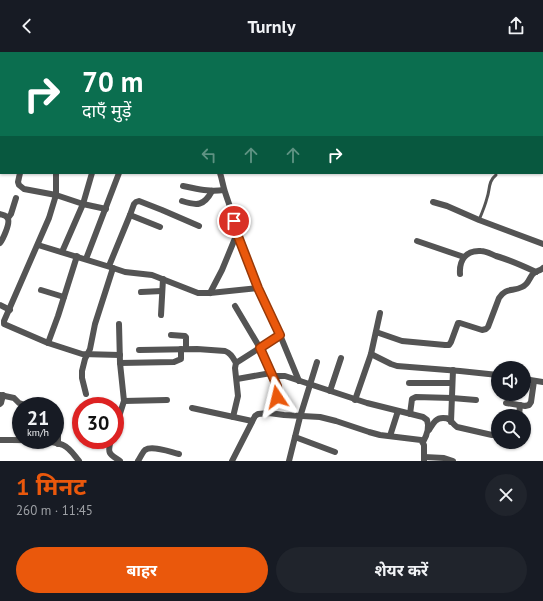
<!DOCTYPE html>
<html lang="hi">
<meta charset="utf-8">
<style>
body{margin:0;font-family:"PT Sans","Noto Sans Devanagari",sans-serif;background:#20242c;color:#f1f3f6;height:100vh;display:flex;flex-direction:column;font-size:15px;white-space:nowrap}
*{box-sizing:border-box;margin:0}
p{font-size:13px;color:#9ea1a6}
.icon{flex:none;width:22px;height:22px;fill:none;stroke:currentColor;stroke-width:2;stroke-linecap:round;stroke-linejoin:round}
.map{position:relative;height:409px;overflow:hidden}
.sheet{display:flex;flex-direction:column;background:#171b24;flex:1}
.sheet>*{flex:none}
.top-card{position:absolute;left:0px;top:0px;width:543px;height:122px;box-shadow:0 1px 3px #0004;background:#0b6e4f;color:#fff;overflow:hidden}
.fabs{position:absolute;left:491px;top:309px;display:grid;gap:8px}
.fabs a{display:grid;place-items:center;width:40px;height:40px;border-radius:50%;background:#171b24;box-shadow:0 1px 3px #0004;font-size:20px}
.speed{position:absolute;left:12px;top:345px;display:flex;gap:8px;font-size:20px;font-weight:700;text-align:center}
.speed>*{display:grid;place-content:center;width:52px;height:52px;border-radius:50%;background:#171b24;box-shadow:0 1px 3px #0004;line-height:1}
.speed small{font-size:10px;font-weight:400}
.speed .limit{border:6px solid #d22;background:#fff;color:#111}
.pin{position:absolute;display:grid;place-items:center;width:34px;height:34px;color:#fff;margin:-17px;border:2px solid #fff;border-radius:50%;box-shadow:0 1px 4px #0007}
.me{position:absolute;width:44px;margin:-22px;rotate:350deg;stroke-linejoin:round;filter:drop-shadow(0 0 3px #0008)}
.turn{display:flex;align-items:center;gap:14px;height:84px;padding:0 16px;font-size:18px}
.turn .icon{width:52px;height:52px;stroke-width:2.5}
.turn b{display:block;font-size:28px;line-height:34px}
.lanes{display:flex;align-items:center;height:38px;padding:0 16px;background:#0003;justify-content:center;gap:20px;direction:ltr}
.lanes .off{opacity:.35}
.round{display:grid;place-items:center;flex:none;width:42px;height:42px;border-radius:21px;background:#20242c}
.headline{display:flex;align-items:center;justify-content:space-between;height:68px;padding:0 16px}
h1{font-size:24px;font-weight:700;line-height:30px;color:#ea580c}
.action{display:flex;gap:8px;margin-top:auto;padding:8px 16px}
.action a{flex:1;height:46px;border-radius:24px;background:#ea580c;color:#fff;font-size:16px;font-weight:700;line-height:46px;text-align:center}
.action a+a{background:#20242c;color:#f1f3f6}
header{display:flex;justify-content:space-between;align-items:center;height:52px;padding:0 16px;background:#171b24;font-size:18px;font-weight:700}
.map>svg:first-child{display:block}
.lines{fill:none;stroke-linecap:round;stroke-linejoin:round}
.service{stroke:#545454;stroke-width:3}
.minor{stroke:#545454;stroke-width:6}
.route-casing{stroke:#983908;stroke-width:10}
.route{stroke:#ea580c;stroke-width:7}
</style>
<header><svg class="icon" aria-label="back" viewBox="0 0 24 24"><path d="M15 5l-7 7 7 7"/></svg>Turnly<svg class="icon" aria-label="share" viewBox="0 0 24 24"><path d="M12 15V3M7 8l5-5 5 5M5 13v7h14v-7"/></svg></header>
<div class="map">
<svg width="543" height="409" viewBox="0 0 543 409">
<rect width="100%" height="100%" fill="#fff"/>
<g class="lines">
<!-- service -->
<g class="service">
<path d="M 542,6 L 543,6"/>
<path d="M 479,168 C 482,161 485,154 487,146 C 490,138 488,129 496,123"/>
</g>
<!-- minor -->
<g class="minor">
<path d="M 164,0 L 167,1"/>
<path d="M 187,0 L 187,1"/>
<path d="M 471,0 L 473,1"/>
<path d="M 63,1 L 64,0"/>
<path d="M 109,1 L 109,0"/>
<path d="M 211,1 L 211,0"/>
<path d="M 266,1 L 266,0"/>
<path d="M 0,13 L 1,13"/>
<path d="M 542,47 L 543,47"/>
<path d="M 0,95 L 1,94"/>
<path d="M 20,121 L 18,130 L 19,133 L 24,137 L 56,143 L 83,152 L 106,157"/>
<path d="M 56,121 L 56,143 L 49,166 L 4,269 L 4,272 L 48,291 L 82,302 L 120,303"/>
<path d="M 183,134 C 199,137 207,140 224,138"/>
<path d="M 182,149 C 197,154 204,154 212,139"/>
<path d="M 433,150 L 447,154 L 479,168 L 543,192"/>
<path d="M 0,162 C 3,163 7,163 8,167 C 10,172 3,187 0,191"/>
<path d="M 130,163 L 160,175"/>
<path d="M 8,166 L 11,162 L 16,146"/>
<path d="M 236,179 L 258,236 L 280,283 L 299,329"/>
<path d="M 417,189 L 464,205"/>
<path d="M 38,193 L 110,215 L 125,220 L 152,223 L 198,241 L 210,241 L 258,236"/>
<path d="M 62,200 L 83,152 L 92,121"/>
<path d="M 86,207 L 119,121"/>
<path d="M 109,214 L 130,163 L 134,152 L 136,150 L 139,149 L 162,158 L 199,174"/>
<path d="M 460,222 C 459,208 466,198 481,199 C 486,199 491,202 496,204 C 510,208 523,214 536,220"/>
<path d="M 41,238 L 64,245"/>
<path d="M 141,240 L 162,239"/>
<path d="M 210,241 L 222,218 L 236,184 C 237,170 229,153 225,140 C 223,134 222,127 220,121"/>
<path d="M 0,253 L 10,258"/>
<path d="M 235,254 L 260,296 L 277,334 C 279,344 273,352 269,361"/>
<path d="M 161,263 L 163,227"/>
<path d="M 376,280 L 402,289 L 445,293 L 449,293 L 451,290 L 458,271 L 460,271 L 482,278 L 486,277 L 488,275 L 499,246 C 506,235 513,240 522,235 C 528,233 529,227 532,223 C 535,219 540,219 543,216"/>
<path d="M 171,283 L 185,284 L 186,285 L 186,297"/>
<path d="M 48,291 L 58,264 L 77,204"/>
<path d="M 139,298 L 197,297 L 225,299 C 231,301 233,306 236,311"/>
<path d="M 371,302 L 391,312 L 397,314 L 460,319 L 498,323"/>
<path d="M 120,311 L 174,310 L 181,307 L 181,297"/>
<path d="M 273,324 L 285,324 L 367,351 L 423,365 L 427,368 C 430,376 427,383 423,390"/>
<path d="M 237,327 L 271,321"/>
<path d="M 524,327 L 543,330"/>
<path d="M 409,331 L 452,331"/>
<path d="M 330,339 L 341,306"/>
<path d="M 86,342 L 82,326 L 82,319 L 85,307 L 90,297 L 95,272 L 113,216"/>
<path d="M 0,343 L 14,346 L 19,351 L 29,354"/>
<path d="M 355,348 L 371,302 L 380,261"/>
<path d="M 124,349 L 167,348"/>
<path d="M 506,351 L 525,354 L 529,353 L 531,350 L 534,329"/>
<path d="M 0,352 L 1,351 L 3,343"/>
<path d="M 192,356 L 252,369"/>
<path d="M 410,362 L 412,347 L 416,345 L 452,346 L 476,348"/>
<path d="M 519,364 L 520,353"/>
<path d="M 233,365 L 238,344 L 235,316 L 236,311 L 280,283"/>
<path d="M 55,368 L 58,379 L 58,392"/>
<path d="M 451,370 L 453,318"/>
<path d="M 115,377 L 124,349 L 120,311 L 119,272"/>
<path d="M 429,378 C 433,372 435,366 443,366 C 447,366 447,366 450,368 C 452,370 454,373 457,375 L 492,383 L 495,381 L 497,371 L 498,369"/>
<path d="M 390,384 L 398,359"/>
<path d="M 295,385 L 335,400"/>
<path d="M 0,388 C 16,388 50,387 63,393 C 70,396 74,403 79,409"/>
<path d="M 111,388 C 107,401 109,402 120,409"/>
<path d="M 424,405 L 444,406 L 453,409"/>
<path d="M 138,409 C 140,406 142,401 145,398 C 152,393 170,400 179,402"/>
<path d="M 232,409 L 255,364 L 258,362 L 269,361 L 284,363 L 320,365 L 336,369 L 369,380 L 380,383 L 421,388 L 424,393 L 424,409"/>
<path d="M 289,409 L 300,365 L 317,310"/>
</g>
</g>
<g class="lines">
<defs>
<path id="route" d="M 234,169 L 236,179 L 258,236 L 280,283 L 260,296 L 277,334 L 278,340 L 277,345"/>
</defs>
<!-- route casing -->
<use href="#route" class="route-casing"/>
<!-- route -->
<use href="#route" class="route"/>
</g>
</svg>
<div class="fabs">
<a><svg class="icon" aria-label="sound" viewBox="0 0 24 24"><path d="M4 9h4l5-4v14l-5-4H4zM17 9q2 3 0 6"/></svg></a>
<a><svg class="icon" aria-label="search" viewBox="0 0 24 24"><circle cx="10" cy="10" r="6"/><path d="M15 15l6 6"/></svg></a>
</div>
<div class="speed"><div>21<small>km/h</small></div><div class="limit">30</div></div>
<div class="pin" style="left:234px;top:169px;background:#d93025"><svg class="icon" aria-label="arrive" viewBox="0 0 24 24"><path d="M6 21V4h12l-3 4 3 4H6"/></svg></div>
<svg class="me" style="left:277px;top:345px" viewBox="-20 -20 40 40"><path d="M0-17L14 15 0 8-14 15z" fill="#ea580c" stroke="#fff" stroke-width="4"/></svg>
<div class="top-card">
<div class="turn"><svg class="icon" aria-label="right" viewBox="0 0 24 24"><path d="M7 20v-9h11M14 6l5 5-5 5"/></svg><div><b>70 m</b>दाएँ मुड़ें</div></div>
<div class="lanes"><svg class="icon off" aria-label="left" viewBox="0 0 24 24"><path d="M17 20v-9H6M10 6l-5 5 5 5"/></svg><svg class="icon off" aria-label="ahead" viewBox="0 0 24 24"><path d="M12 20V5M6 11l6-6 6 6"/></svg><svg class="icon off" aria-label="ahead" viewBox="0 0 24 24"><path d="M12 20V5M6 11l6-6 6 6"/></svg><svg class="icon" aria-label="right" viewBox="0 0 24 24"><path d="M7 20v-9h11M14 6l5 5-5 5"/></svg></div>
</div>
</div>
<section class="sheet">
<div class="headline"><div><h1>1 मिनट</h1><p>260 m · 11:45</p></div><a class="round"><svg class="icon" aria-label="close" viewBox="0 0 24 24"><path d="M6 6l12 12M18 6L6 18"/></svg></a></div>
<div class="action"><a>बाहर</a><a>शेयर करें</a></div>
</section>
